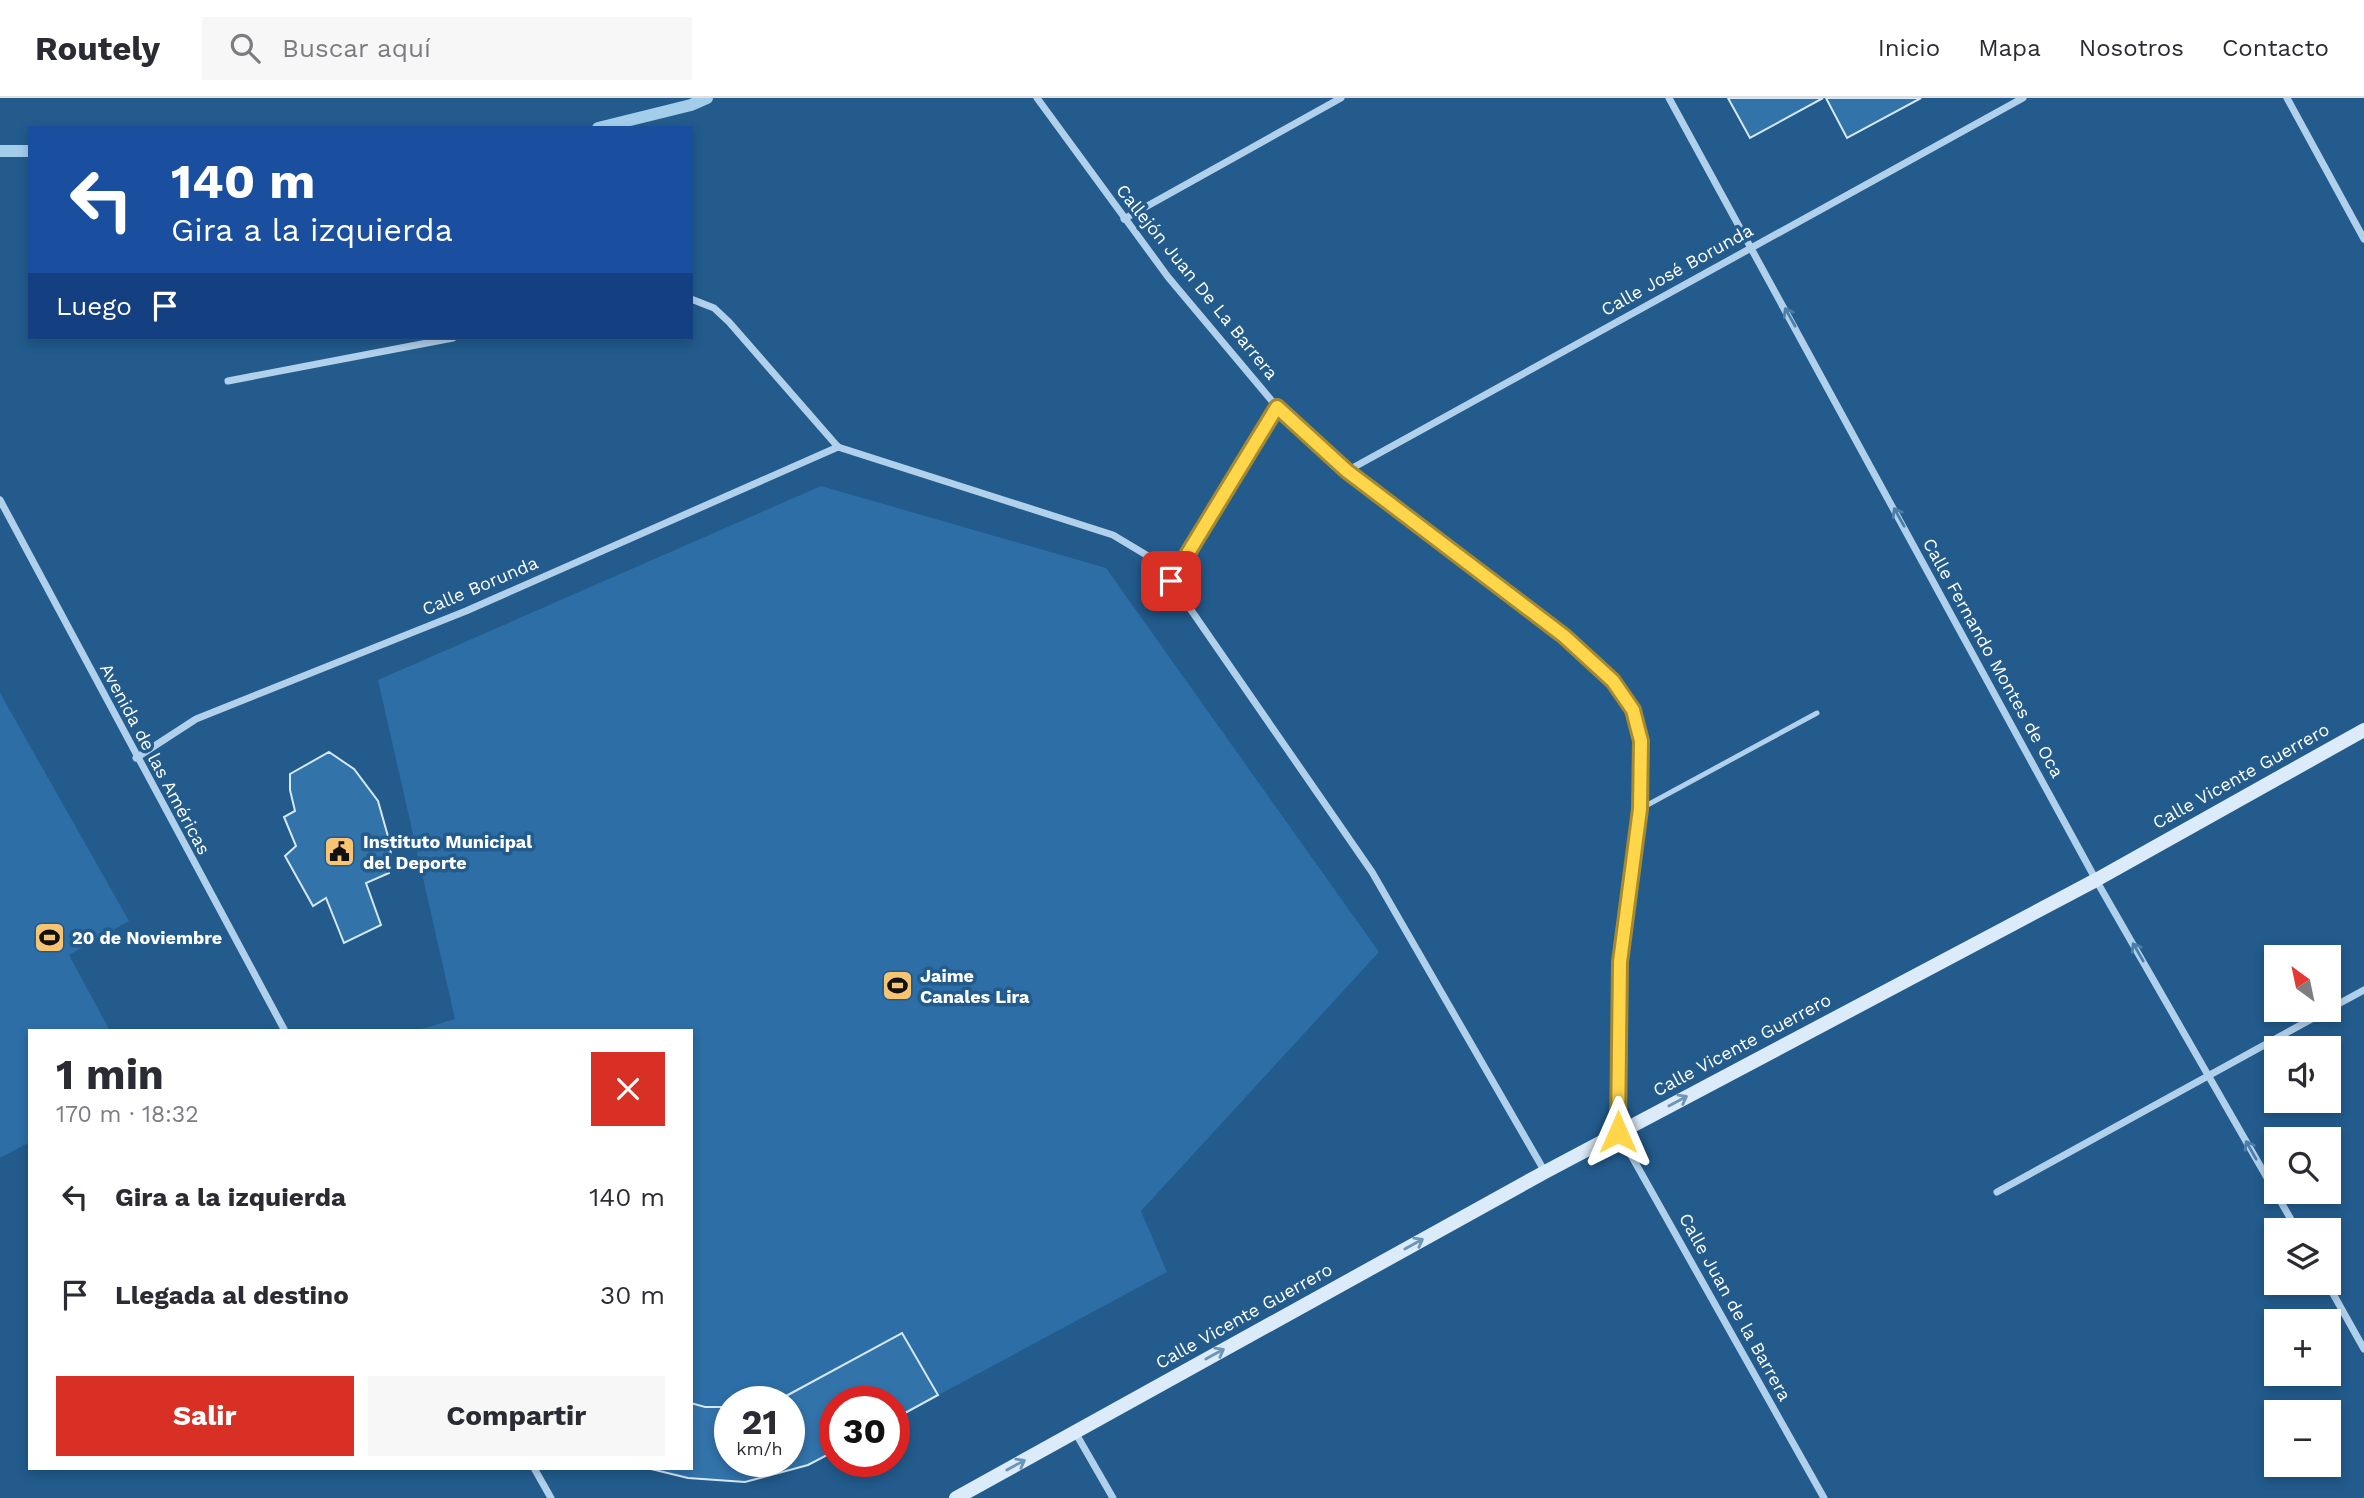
<!DOCTYPE html>
<html lang="es">
<meta charset="utf-8">
<style>
body{margin:0;font-family:"Work Sans",sans-serif;background:#f7f7f7;color:#2b2b33;height:100vh;display:flex;flex-direction:column;font-size:26px;white-space:nowrap}
*{box-sizing:border-box;margin:0}
p{font-size:23px;color:#7c7c81}
.icon{flex:none;width:38px;height:38px;fill:none;stroke:currentColor;stroke-width:2;stroke-linecap:round;stroke-linejoin:round}
.map{position:relative;flex:1;overflow:hidden}
.sheet{position:absolute;left:28px;top:931px;width:665px;height:441px;display:flex;flex-direction:column;background:#fff;border-radius:0px;box-shadow:0 4px 10px #0003}
.sheet>*{flex:none}
.banner{position:absolute;left:28px;top:28px;width:665px;height:214px;border-radius:0px;box-shadow:0 4px 10px #0003;background:#1a4fa0;color:#fff;overflow:hidden}
.needle{width:46px;rotate:327deg}
.controls{position:absolute;left:2264px;top:847px;display:grid;gap:14px}
.controls a{display:grid;place-items:center;width:77px;height:77px;border-radius:0px;background:#fff;box-shadow:0 4px 10px #0003;font-size:35px}
.speed{position:absolute;left:714px;top:1288px;display:flex;gap:14px;font-size:35px;font-weight:700;text-align:center}
.speed>*{display:grid;place-content:center;width:91px;height:91px;border-radius:50%;background:#fff;box-shadow:0 4px 10px #0003;line-height:1}
.speed small{font-size:18px;font-weight:400}
.speed .limit{border:10px solid #d22;background:#fff;color:#111}
.pin{position:absolute;display:grid;place-items:center;width:60px;height:60px;color:#fff;margin:-30px;border-radius:14px;box-shadow:0 4px 10px #0006}
.me{position:absolute;width:77px;margin:-38px;rotate:0deg;stroke-linejoin:round;filter:drop-shadow(0 0 5px #0008)}
.turn{display:flex;align-items:center;gap:24px;height:147px;padding:0 28px;font-size:32px}
.turn .icon{width:91px;height:91px;stroke-width:2.5}
.turn b{display:block;font-size:49px;line-height:60px}
.then{display:flex;align-items:center;height:66px;padding:0 28px;background:#0003;gap:14px;font-size:26px}
.round{display:grid;place-items:center;flex:none;width:74px;height:74px;border-radius:0px;background:#f7f7f7}
.head{display:flex;align-items:center;justify-content:space-between;height:119px;padding:0 28px}
h1{font-size:42px;font-weight:700;line-height:52px}
.button{display:flex;gap:14px;margin-top:auto;padding:14px 28px}
.button a{flex:1;height:80px;border-radius:0px;background:#d93025;color:#fff;font-size:28px;font-weight:700;line-height:80px;text-align:center}
.button a+a{background:#f7f7f7;color:#2b2b33}
ul{padding:0;list-style:none}
li{display:flex;align-items:center;gap:21px;height:98px;padding:0 28px}
li div{flex:1}
li b{display:block;font-size:26px}
li em{font-style:normal}
header{display:flex;align-items:center;gap:42px;box-sizing:border-box;height:98px;padding:0 35px;background:#fff;border-bottom:2px solid #e1e1e2}
header strong{font-size:33px}
nav{display:flex;gap:38px;margin-inline-start:auto;font-size:24px}
.search{width:490px;height:63px;background:#f7f7f7;display:flex;align-items:center;gap:18px;box-sizing:border-box;padding:0 24px;border-radius:0px;color:#7c7c81;font-size:26px}
.map>svg:first-child{display:block}
.green{fill:#2c6ea5;fill-rule:evenodd}
.lines{fill:none;stroke-linecap:round;stroke-linejoin:round}
.stream{stroke:#a4cdec;stroke-width:12}
.building{fill:#3273aa;stroke:#d5e8f8;stroke-width:2}
.service{stroke:#b0d0eb;stroke-width:5}
.minor{stroke:#b0d0eb;stroke-width:7}
.secondary{stroke:#dcebf9;stroke-width:14}
.oneway{stroke:#4d7ea8}
.oneway2{stroke:#6c95b8}
.route-casing{stroke:#a68a30;stroke-width:18}
.route{stroke:#ffd54a;stroke-width:12}
.labels{text-anchor:middle;stroke-width:7;stroke-linejoin:round;paint-order:stroke}
.street-label{font-size:18px;fill:#fff;stroke:#225b8c}
.poi-label{font-size:18px;font-weight:bold;fill:#fff;stroke:#225b8c;text-anchor:start}
</style>
<header>
<strong>Routely</strong>
<div class="search"><svg class="icon" aria-label="search" viewBox="0 0 24 24"><circle cx="10" cy="10" r="6"/><path d="M15 15l6 6"/></svg>Buscar aquí</div>
<nav><a>Inicio</a><a>Mapa</a><a>Nosotros</a><a>Contacto</a></nav>
</header>
<div class="map">
<svg width="2364" height="1400" viewBox="0 0 2364 1400">
<rect width="100%" height="100%" fill="#225b8c"/>
<!-- green -->
<g class="green">
<path d="M 821,388 L 1106,470 L 1379,854 L 1141,1113 L 1167,1174 L 894,1321 L 894,1304 L 835,1304 L 835,1353 C 766,1390 722,1388 647,1370 L 691,1370 L 691,933 L 415,933 L 455,921 L 378,582 ZM 730,1304 L 789,1304 L 789,1363 L 730,1363 Z"/>
<path d="M 0,595 L 129,823 L 69,857 L 110,933 L 30,933 L 30,1044 L 0,1060 Z"/>
</g>
<g class="lines">
<!-- stream -->
<g class="stream">
<path d="M 598,30 L 691,7 L 707,0"/>
<path d="M 0,53 L 30,53"/>
</g>
</g>
<!-- building -->
<g class="building">
<path d="M 1728,0 L 1823,0 L 1750,40 Z"/>
<path d="M 1826,0 L 1921,0 L 1847,40 Z"/>
<path d="M 329,654 L 354,671 L 378,703 L 391,749 L 389,775 L 366,785 L 381,827 L 344,845 L 326,800 L 313,808 L 285,758 L 296,748 L 284,719 L 295,713 L 290,692 L 290,676 Z"/>
<path d="M 902,1235 L 938,1297 L 894,1321 L 894,1304 L 835,1304 L 835,1353 L 808,1367 L 745,1384 L 688,1380 L 647,1370 L 691,1370 L 691,1305 L 705,1309 L 730,1309 L 730,1363 L 789,1363 L 789,1304 L 775,1304 Z"/>
</g>
<g class="lines">
<!-- service -->
<path class="service" d="M 1640,711 L 1817,615"/>
<!-- minor -->
<g class="minor">
<path d="M 1037,0 L 1168,179 L 1277,309 L 1347,373 L 1564,538 L 1613,583 L 1633,612 L 1641,643 L 1640,711 L 1620,864 L 1618,1034 L 1824,1400"/>
<path d="M 1669,0 L 2096,782 L 2297,1132"/>
<path d="M 2287,0 L 2364,141"/>
<path d="M 1124,121 L 1341,0"/>
<path d="M 691,201 L 714,210 L 729,224 L 838,349"/>
<path d="M 228,283 L 453,240"/>
<path d="M 838,349 L 1113,437 L 1148,458 L 1171,483 L 1372,774 L 1545,1074"/>
<path d="M 1347,373 L 2023,0"/>
<path d="M 0,402 L 285,933"/>
<path d="M 1171,483 L 1277,309"/>
<path d="M 136,660 L 196,621 L 466,513 L 838,349"/>
<path d="M 2329,911 L 2364,892"/>
<path d="M 1997,1094 L 2328,912"/>
<path d="M 2327,1185 L 2364,1251"/>
<path d="M 1075,1334 L 1113,1400"/>
<path d="M 534,1370 L 551,1400"/>
</g>
<!-- secondary -->
<path class="secondary" d="M 956,1400 L 1545,1074 L 2096,782 L 2364,632"/>
</g>
<!-- one-way arrows -->
<defs><path id="oneway-shaft" d="M-6 0H5M1.5-3L5.5 0L1.5 3" fill="none" stroke-width="1.6" stroke-linecap="round" stroke-linejoin="round" transform="scale(1.75)"/></defs>
<g class="oneway">
<use href="#oneway-shaft" transform="translate(1790 219) rotate(-119)"/>
<use href="#oneway-shaft" transform="translate(1899 419) rotate(-119)"/>
<use href="#oneway-shaft" transform="translate(2138 854) rotate(-120)"/>
<use href="#oneway-shaft" transform="translate(2251 1052) rotate(-119)"/>
</g>
<g class="oneway2">
<use href="#oneway-shaft" transform="translate(1678 1003) rotate(-28)"/>
<use href="#oneway-shaft" transform="translate(1414 1146) rotate(-29)"/>
<use href="#oneway-shaft" transform="translate(1215 1256) rotate(-29)"/>
<use href="#oneway-shaft" transform="translate(1016 1367) rotate(-29)"/>
</g>
<g class="lines">
<defs>
<path id="route" d="M 1171,483 L 1277,309 L 1347,373 L 1564,538 L 1613,583 L 1633,612 L 1641,643 L 1640,711 L 1620,864 L 1618,1034"/>
</defs>
<!-- route casing -->
<use href="#route" class="route-casing"/>
<!-- route -->
<use href="#route" class="route"/>
</g>
<!-- icons -->
<defs>
<symbol id="civic-square" viewBox="-11 -11 22 22"><rect x="-9" y="-9" width="18" height="18" rx="4" fill="#f7c472" stroke="#225b8c"/><path d="M-.6-6.5H3V-4.5H.6V-3L4-1V1h2V6H-6V1h2V-1L-.6-3ZM-1.2 2.5V6h2.4V2.5Z" fill="#111"/></symbol>
<symbol id="stadium-square" viewBox="-11 -11 22 22"><rect x="-9" y="-9" width="18" height="18" rx="4" fill="#f7c472" stroke="#225b8c"/><path d="M0-5a6.5 5 0 1 0 0 10a6.5 5 0 1 0 0-10ZM-3.5-1.8h7v3.6h-7Z" fill="#111"/></symbol>
</defs>
<g fill-rule="evenodd">
<use href="#civic-square" x="322" y="736" width="35" height="35"/>
<use href="#stadium-square" x="32" y="822" width="35" height="35"/>
<use href="#stadium-square" x="880" y="870" width="35" height="35"/>
</g>
<g class="labels">
<!-- street labels -->
<g class="street-label">
<text transform="translate(1677 172) rotate(-29)" y="6">Calle José Borunda</text>
<text transform="translate(1197 184) rotate(51)" y="6">Callejón Juan De La Barrera</text>
<text transform="translate(480 488) rotate(-23)" y="6">Calle Borunda</text>
<text transform="translate(1993 560) rotate(61)" y="6">Calle Fernando Montes de Oca</text>
<text transform="translate(155 661) rotate(62)" y="6">Avenida de las Américas</text>
<text transform="translate(2241 678) rotate(-29)" y="6">Calle Vicente Guerrero</text>
<text transform="translate(1742 947) rotate(-28)" y="6">Calle Vicente Guerrero</text>
<text transform="translate(1735 1209) rotate(61)" y="6">Calle Juan de la Barrera</text>
<text transform="translate(1244 1218) rotate(-29)" y="6">Calle Vicente Guerrero</text>
</g>
<!-- poi labels -->
<g class="poi-label">
<text x="363" y="750">Instituto Municipal<tspan x="363" dy="21">del Deporte</tspan></text>
<text x="72" y="846">20 de Noviembre</text>
<text x="920" y="884">Jaime<tspan x="920" dy="21">Canales Lira</tspan></text>
</g>
</g>
</svg>
<div class="controls">
<a><svg class="needle" viewBox="-14 -14 28 28"><path d="M0-13l5 13h-10z" fill="#e53935"/><path d="M0 13l5-13h-10z" fill="#7c7c81"/></svg></a>
<a><svg class="icon" aria-label="sound" viewBox="0 0 24 24"><path d="M4 9h4l5-4v14l-5-4H4zM17 9q2 3 0 6"/></svg></a>
<a><svg class="icon" aria-label="search" viewBox="0 0 24 24"><circle cx="10" cy="10" r="6"/><path d="M15 15l6 6"/></svg></a>
<a><svg class="icon" aria-label="layers" viewBox="0 0 24 24"><path d="M12 4l9 5-9 5-9-5zM3 14l9 5 9-5"/></svg></a>
<a>+</a>
<a>−</a>
</div>
<div class="speed"><div>21<small>km/h</small></div><div class="limit">30</div></div>
<div class="pin" style="left:1171px;top:483px;background:#d93025"><svg class="icon" aria-label="arrive" viewBox="0 0 24 24"><path d="M6 21V4h12l-3 4 3 4H6"/></svg></div>
<svg class="me" style="left:1618px;top:1034px" viewBox="-20 -20 40 40"><path d="M0-17L14 15 0 8-14 15z" fill="#ffd54a" stroke="#fff" stroke-width="4"/></svg>
<div class="banner">
<div class="turn"><svg class="icon" aria-label="left" viewBox="0 0 24 24"><path d="M17 20v-9H6M10 6l-5 5 5 5"/></svg><div><b>140 m</b>Gira a la izquierda</div></div>
<div class="then">Luego<svg class="icon" aria-label="arrive" viewBox="0 0 24 24"><path d="M6 21V4h12l-3 4 3 4H6"/></svg></div>
</div>
<section class="sheet">
<div class="head"><div><h1>1 min</h1><p>170 m · 18:32</p></div><a class="round" style="background:#d93025;color:#fff"><svg class="icon" aria-label="close" viewBox="0 0 24 24"><path d="M6 6l12 12M18 6L6 18"/></svg></a></div>
<ul>
<li><svg class="icon" aria-label="left" viewBox="0 0 24 24"><path d="M17 20v-9H6M10 6l-5 5 5 5"/></svg><div><b>Gira a la izquierda</b></div><em>140 m</em></li>
<li><svg class="icon" aria-label="arrive" viewBox="0 0 24 24"><path d="M6 21V4h12l-3 4 3 4H6"/></svg><div><b>Llegada al destino</b></div><em>30 m</em></li>
</ul>
<div class="button"><a>Salir</a><a>Compartir</a></div>
</section>
</div>
